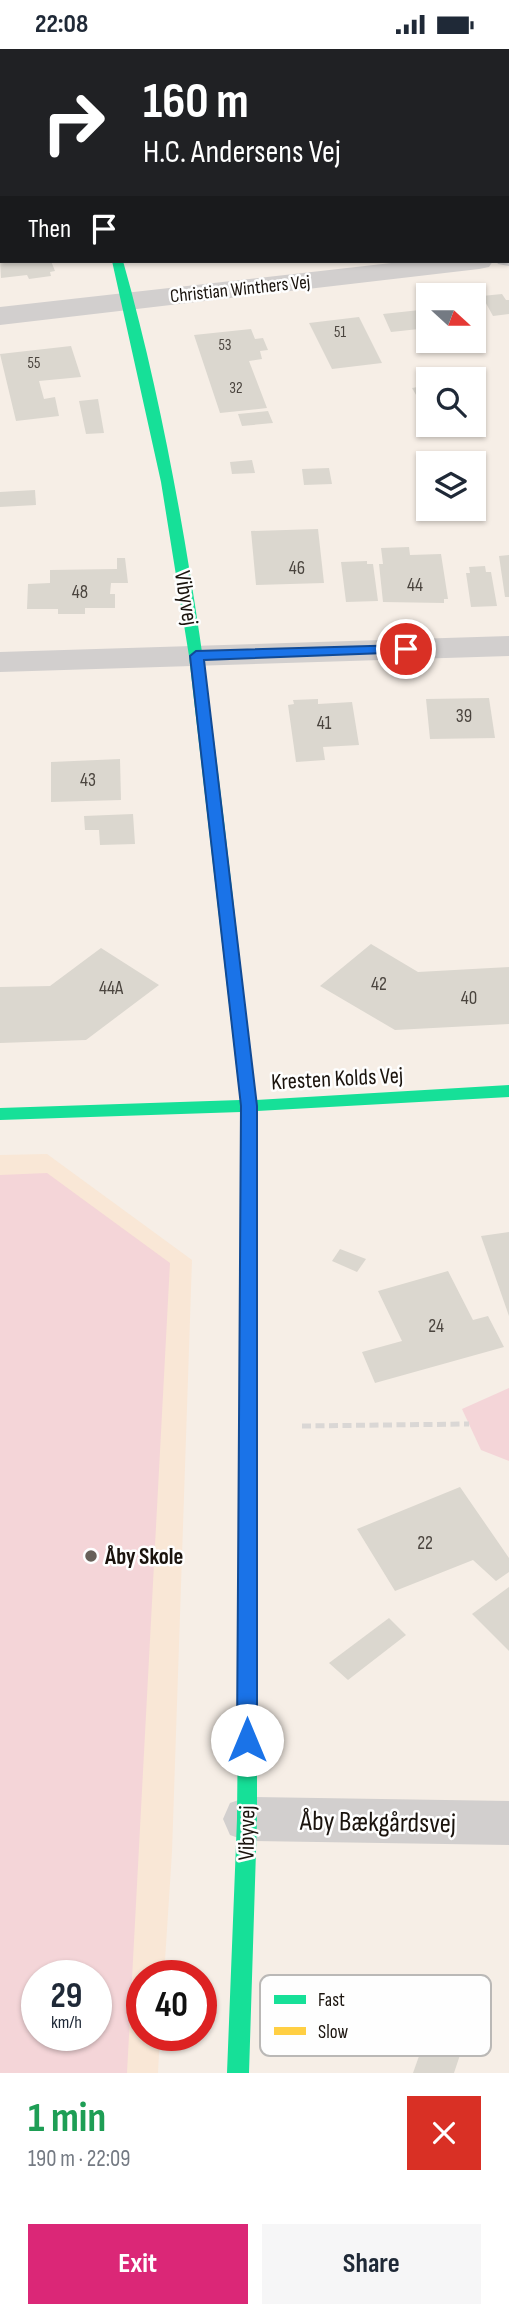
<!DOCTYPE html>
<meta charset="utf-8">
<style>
body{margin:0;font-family:"Sofia Sans Condensed",sans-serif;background:#f6f6f7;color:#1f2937;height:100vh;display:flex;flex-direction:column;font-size:26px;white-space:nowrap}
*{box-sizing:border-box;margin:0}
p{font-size:23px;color:#747a83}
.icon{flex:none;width:38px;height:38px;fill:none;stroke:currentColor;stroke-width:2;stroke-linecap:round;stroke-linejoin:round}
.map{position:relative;height:2024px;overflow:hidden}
.drawer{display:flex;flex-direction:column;background:#fff;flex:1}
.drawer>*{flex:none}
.hud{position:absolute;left:0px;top:0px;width:509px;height:214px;box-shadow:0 2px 5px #0004;background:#202124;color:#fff;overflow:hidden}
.needle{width:46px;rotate:111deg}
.tools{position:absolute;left:416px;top:234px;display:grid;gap:14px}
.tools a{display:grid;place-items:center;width:70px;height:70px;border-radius:0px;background:#fff;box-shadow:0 2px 5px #0004;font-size:35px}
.speed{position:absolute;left:21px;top:1911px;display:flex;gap:14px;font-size:35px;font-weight:700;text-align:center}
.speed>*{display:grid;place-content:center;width:91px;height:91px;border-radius:50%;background:#fff;box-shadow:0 2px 5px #0004;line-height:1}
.speed small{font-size:18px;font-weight:400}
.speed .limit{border:10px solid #d22;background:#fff;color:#111}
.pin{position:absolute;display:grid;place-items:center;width:60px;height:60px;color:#fff;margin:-30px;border:4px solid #fff;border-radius:50%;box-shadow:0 2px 7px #0007}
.me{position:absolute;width:77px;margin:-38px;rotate:0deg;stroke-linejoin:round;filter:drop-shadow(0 0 5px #0008)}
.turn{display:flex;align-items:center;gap:24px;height:147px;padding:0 28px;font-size:32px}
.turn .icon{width:91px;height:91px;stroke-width:2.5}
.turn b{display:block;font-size:49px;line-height:60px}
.then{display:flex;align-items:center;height:66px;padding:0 28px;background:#0003;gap:14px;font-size:26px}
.round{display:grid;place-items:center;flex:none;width:74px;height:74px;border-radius:0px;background:#f6f6f7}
.headline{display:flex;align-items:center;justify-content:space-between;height:119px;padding:0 28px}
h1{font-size:42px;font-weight:700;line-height:52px;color:#1e9e55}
.primary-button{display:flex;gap:14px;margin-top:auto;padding:14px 28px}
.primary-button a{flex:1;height:80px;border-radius:0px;background:#db2777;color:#fff;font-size:28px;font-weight:700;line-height:80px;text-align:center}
.primary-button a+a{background:#f6f6f7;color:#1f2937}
.status{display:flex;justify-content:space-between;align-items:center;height:49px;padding:0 35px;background:#fff;direction:ltr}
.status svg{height:19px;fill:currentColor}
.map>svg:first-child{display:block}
.built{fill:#f9e7d6;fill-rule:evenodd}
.green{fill:#f4d5d8;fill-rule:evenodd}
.building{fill:#dbd7cf}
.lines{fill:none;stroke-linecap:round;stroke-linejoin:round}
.path{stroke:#dad7d5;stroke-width:5;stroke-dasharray:9 4.5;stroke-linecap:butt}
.street{fill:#d2cfce;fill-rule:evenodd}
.fast{fill:#16e098;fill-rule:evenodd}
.slow{fill:#ffcf43;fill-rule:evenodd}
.route{fill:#1a73e8;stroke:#114b97;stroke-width:2}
.poi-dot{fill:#676059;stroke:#fefefe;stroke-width:2.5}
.labels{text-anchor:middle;stroke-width:5;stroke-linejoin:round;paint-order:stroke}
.far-number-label{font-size:16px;fill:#4a443e}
.far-street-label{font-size:19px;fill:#1a130d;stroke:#fefefe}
.number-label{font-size:19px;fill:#4a443e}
.street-label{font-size:23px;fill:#1a130d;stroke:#fefefe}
.poi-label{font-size:23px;font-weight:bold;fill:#1a130d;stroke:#fefefe;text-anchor:start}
.near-street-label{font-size:28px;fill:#1a130d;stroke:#fefefe}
.key{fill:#fefefe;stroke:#bab8b6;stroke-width:2}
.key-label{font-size:19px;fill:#1a130d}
</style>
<div class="status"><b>22:08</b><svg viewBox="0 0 49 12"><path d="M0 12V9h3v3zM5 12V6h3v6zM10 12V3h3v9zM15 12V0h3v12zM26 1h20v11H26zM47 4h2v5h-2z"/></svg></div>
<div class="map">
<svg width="509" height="2024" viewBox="0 0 509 2024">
<rect width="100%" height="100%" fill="#f6eee6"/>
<!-- built -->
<path class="built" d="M 47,1105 L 192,1211 L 172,1803 L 164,1927 L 142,1927 L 142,1986 L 160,1986 L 158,2024 L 0,2024 L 0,1106 ZM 37,1927 L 96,1927 L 96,1986 L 37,1986 Z"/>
<!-- green -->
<g class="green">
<path d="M 47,1124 L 170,1214 L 127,2024 L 0,2024 L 0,1126 ZM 37,1927 L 96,1927 L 96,1986 L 37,1986 Z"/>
<path d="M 509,1339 L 509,1412 L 481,1401 L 462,1360 Z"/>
</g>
<!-- building -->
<g class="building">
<path d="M 0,212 L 51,212 L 55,222 L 50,223 L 51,227 L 29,230 L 27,226 L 1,229 Z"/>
<path d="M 502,245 L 506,251 L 509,251 L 509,265 L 493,267 L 482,247 Z"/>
<path d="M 429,260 L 429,291 L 424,291 L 419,280 L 391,283 L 383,265 Z"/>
<path d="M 359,268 L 382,314 L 332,320 L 309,274 Z"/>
<path d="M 251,280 L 255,290 L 263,289 L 268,301 L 260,302 L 262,310 L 249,312 L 267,359 L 220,364 L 194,286 Z"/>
<path d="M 71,297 L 81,328 L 39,332 L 44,350 L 55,348 L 59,367 L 16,372 L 0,305 Z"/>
<path d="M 429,336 L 429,350 L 419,351 L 412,339 Z"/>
<path d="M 98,350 L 104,384 L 86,385 L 79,352 Z"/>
<path d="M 268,362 L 273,374 L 242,377 L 238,365 Z"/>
<path d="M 252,411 L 255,424 L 232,425 L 230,413 Z"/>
<path d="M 329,419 L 332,435 L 304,436 L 302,420 Z"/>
<path d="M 35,441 L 36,456 L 0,458 L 0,443 Z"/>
<path d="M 318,480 L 324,534 L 256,536 L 251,482 Z"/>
<path d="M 409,498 L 410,506 L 441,505 L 448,550 L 444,550 L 444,554 L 383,553 L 379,515 L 383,515 L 381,499 Z"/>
<path d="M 509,506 L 509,548 L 505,548 L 499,507 Z"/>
<path d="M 117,509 L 125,509 L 128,534 L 111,534 L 110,545 L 115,545 L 115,559 L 85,559 L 85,565 L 58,565 L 58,560 L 27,560 L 28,535 L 50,534 L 50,521 L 117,520 Z"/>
<path d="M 367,512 L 367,515 L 373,515 L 378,552 L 346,553 L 341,513 Z"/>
<path d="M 485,517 L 486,523 L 491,523 L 497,557 L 471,558 L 466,524 L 470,524 L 469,518 Z"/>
<path d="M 489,649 L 495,689 L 430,690 L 426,650 Z"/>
<path d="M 318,650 L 318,655 L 352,653 L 359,696 L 323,698 L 325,711 L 296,713 L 288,656 L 294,655 L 293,651 Z"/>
<path d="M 120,710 L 121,751 L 51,753 L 51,713 Z"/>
<path d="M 133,765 L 135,795 L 100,796 L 99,781 L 85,781 L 84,767 Z"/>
<path d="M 371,895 L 418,923 L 509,918 L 509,975 L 395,981 L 320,937 Z"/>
<path d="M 101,899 L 159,936 L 86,991 L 0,994 L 0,938 L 50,937 Z"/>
<path d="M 509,1183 L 509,1267 L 481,1187 Z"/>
<path d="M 340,1200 L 366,1210 L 357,1223 L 332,1212 Z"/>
<path d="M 448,1222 L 473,1271 L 488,1267 L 504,1298 L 375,1334 L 362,1303 L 402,1292 L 378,1242 Z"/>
<path d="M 460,1438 L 509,1509 L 509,1523 L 496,1532 L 473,1511 L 395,1542 L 357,1480 Z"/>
<path d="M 509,1538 L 509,1602 L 472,1565 Z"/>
<path d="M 389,1569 L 406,1586 L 348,1631 L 329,1614 Z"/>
<path d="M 424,1993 L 460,2006 L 454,2024 L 413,2024 Z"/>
</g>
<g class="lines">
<!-- path -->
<path class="path" d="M 302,1377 L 469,1375"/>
<!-- street -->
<g class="street">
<rect x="42" y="0" width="24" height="2"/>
<path d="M 508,200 L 509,217 L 498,215 L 496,212 L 508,212 Z"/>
<path d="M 409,212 L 493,212 L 489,218 L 479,220 L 0,276 L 0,258 Z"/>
<path d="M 509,587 L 509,607 L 0,623 L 0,603 Z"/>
<path d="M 247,1748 L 509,1752 L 509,1796 L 247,1792 L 230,1786 L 223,1770 L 230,1754 Z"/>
</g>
<!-- fast -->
<g class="fast">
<path d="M 112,212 L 123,212 C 199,482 223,773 256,1051 L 509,1036 L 509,1048 L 257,1062 L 257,1172 L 255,1176 L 243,1176 L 241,1172 L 241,1063 L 0,1071 L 0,1059 L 240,1051 L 189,607 L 161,433 Z"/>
<path d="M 248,1556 L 255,1558 L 257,1564 L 257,1770 L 249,2024 L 227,2024 L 237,1770 L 239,1564 L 241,1558 Z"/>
</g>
<!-- slow -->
<path class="slow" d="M 249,1166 L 255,1168 L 257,1172 L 257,1564 L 255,1570 L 248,1572 L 241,1570 L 239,1564 L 241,1172 L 243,1168 Z"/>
</g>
<!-- route -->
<path class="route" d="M 406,596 L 411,597 L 411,603 L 204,611 L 257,1057 L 257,1691 L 254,1697 L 247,1700 L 240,1697 L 237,1691 L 241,1057 L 190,607 L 196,602 Z"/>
<!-- markers -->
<circle class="poi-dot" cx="91" cy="1507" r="7"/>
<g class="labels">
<!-- far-number labels -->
<g class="far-number-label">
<text x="340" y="288">51</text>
<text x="225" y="301">53</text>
<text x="34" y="319">55</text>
<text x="236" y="344">32</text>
</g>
<!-- far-street labels -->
<g class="far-street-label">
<text transform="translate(240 239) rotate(-6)" y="7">Christian Winthers Vej</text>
</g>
<!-- number labels -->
<g class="number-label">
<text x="297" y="525">46</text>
<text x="415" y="542">44</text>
<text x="80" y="549">48</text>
<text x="464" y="673">39</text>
<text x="324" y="680">41</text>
<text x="88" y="737">43</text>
<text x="379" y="941">42</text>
<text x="111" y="945">44A</text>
<text x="469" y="955">40</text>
<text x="436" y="1283">24</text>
<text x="425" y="1500">22</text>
</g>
<!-- street labels -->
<g class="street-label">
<text transform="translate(187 549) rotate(81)" y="8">Vibyvej</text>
<text transform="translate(337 1029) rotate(-3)" y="8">Kresten Kolds Vej</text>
<text transform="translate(246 1784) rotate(-89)" y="8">Vibyvej</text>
</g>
<!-- poi labels -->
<g class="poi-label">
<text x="105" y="1515">Åby Skole</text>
</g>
<!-- near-street labels -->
<g class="near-street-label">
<text transform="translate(378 1772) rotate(1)" y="10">Åby Bækgårdsvej</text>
</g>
</g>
<!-- legend -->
<rect x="260" y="1926" width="231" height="81" rx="10" class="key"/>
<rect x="274" y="1946" width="32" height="9" fill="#16e098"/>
<rect x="274" y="1978" width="32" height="8" fill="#ffcf43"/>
<g class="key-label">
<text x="318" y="1957">Fast</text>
<text x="318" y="1989">Slow</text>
</g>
</svg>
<div class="tools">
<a><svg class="needle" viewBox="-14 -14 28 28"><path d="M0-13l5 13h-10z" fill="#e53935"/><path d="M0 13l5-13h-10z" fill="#747a83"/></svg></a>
<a><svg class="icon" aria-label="search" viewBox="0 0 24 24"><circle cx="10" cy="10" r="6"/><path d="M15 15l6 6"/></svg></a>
<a><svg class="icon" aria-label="layers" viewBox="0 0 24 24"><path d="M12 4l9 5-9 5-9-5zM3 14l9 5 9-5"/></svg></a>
</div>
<div class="speed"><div>29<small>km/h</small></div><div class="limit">40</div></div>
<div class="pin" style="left:406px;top:600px;background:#d93025"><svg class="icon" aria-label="arrive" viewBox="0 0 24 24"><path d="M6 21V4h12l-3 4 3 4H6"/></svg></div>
<svg class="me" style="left:247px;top:1691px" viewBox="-20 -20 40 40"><circle r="19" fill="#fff"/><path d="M0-13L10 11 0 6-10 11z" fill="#1a73e8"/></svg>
<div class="hud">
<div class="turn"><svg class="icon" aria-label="right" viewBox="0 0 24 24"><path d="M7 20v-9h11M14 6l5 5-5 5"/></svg><div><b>160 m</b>H.C. Andersens Vej</div></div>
<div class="then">Then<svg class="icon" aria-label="arrive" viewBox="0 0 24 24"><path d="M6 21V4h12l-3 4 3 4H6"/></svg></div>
</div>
</div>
<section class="drawer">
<div class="headline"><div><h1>1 min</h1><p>190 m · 22:09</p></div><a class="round" style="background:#d93025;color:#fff"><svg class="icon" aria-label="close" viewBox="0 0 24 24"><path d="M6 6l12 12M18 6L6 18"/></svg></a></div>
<div class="primary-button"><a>Exit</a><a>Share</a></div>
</section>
